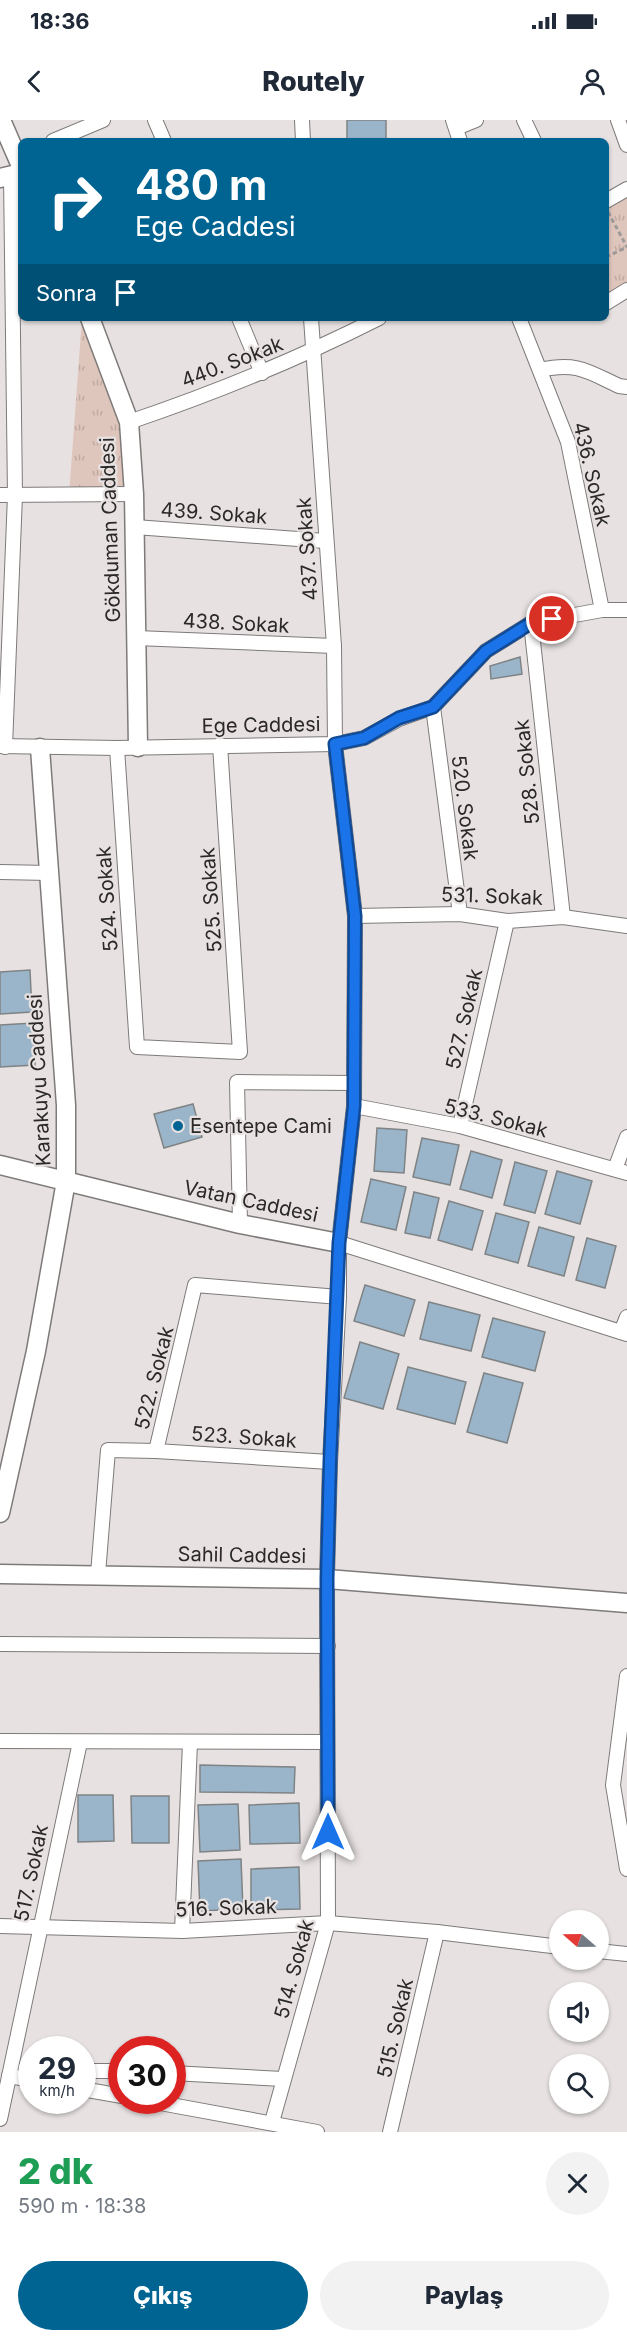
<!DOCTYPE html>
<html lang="tr">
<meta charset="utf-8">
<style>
body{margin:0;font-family:Inter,sans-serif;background:#f2f2f3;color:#1f2937;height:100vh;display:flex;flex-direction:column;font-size:22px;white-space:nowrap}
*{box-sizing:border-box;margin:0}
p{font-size:20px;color:#747a83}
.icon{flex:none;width:33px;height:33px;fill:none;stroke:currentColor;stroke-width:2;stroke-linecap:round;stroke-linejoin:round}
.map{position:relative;height:2012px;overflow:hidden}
.sheet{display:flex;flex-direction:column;background:#fff;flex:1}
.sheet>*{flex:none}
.banner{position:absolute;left:18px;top:18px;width:591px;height:183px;border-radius:9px;box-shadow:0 2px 4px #0004;background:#006493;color:#fff;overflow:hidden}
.needle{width:39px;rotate:290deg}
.fabs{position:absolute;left:549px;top:1790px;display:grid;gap:12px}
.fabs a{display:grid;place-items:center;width:60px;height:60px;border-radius:50%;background:#fff;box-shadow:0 2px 4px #0004;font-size:30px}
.speed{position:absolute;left:18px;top:1916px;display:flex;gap:12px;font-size:30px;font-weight:700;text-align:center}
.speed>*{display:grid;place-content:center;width:78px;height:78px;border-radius:50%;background:#fff;box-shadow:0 2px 4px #0004;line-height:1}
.speed small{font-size:15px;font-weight:400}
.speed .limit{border:9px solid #d22;background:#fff;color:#111}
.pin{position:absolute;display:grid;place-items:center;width:51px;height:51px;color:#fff;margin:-26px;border:3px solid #fff;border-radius:50%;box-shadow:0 2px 6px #0007}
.me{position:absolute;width:66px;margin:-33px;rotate:0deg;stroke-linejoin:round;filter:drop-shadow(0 0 4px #0008)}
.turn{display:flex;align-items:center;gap:21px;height:126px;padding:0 18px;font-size:27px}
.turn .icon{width:78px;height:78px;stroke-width:2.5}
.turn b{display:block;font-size:42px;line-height:51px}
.then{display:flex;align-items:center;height:57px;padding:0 18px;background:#0003;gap:12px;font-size:22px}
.round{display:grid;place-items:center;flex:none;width:63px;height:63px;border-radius:32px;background:#f2f2f3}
.summary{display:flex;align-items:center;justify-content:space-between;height:102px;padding:0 18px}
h1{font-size:36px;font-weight:800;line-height:45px;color:#1e9e55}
.button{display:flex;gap:12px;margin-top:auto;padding:12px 18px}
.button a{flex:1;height:69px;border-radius:36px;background:#006493;color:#fff;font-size:24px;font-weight:800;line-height:69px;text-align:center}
.button a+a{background:#f2f2f3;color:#1f2937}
.status{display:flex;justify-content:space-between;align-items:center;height:42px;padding:0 30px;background:#fff;direction:ltr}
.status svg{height:16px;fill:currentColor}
header{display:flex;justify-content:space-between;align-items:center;height:78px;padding:0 18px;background:#fff;font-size:27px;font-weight:800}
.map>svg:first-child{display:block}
.park{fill:url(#park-tufts)}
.building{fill:#9ab5c9;stroke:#7f8385;stroke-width:1.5}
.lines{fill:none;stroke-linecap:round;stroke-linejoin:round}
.street-casing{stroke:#7e7a79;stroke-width:16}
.secondary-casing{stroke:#7e7a79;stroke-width:21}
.path{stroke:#9d9a99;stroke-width:3;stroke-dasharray:4.5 3;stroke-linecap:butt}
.street{stroke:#fff;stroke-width:14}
.secondary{stroke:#fff;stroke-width:18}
.route-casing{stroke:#114b97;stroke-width:15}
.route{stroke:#1a73e8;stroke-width:10}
.poi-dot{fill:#006493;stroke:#e7e2e1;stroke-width:2}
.labels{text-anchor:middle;stroke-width:4.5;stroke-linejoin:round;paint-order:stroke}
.street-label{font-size:20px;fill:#2a2928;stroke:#e7e2e1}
.poi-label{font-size:20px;fill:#2a2928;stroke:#e7e2e1;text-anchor:start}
</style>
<div class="status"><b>18:36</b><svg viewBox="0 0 49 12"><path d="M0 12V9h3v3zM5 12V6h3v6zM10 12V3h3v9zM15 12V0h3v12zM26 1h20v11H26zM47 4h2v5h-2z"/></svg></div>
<header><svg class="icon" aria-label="back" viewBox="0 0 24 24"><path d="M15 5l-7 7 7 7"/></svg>Routely<svg class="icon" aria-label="person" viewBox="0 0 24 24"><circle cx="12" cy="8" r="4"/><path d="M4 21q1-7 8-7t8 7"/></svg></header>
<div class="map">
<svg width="627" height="2012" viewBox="0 0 627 2012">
<defs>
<pattern id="park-tufts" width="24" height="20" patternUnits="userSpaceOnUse" patternTransform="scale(1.5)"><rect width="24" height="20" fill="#dfc6bd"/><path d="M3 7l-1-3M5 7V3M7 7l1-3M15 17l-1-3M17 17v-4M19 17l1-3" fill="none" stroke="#c0aaa2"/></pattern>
</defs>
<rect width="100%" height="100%" fill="#e7e2e1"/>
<!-- park -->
<g class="park">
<path d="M 627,69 L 627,170 L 606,183 L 606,81 Z"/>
<path d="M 82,198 L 133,300 L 134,374 L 69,375 Z"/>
</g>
<!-- building -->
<g class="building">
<rect x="347" y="0" width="39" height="21"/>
<path d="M 520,537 L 522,554 L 491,559 L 490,546 Z"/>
<path d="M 30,850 L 32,892 L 0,894 L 0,852 Z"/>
<path d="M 33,903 L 35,945 L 0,947 L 0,905 Z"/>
<path d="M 193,984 L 202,1017 L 164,1028 L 154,994 Z"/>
<path d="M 377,1008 L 407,1010 L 404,1053 L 374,1051 Z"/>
<path d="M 422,1018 L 459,1025 L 450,1065 L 413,1057 Z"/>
<path d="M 471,1031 L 502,1040 L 492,1078 L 460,1069 Z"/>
<path d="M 515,1042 L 547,1051 L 535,1093 L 504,1085 Z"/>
<path d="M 557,1051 L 592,1061 L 580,1104 L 545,1094 Z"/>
<path d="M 371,1059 L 406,1067 L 396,1110 L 361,1102 Z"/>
<path d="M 414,1072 L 439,1078 L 430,1118 L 405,1113 Z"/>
<path d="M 449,1081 L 483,1091 L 472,1130 L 438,1120 Z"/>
<path d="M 496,1093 L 529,1102 L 518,1143 L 485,1134 Z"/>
<path d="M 539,1107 L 574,1117 L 564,1156 L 528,1146 Z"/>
<path d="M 587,1118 L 616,1126 L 605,1168 L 576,1160 Z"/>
<path d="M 365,1165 L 415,1180 L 404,1216 L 354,1201 Z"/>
<path d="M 429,1182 L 480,1195 L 471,1231 L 420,1219 Z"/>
<path d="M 493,1198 L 545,1212 L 535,1251 L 482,1237 Z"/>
<path d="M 360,1222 L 399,1234 L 383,1289 L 344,1278 Z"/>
<path d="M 408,1247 L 466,1262 L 455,1304 L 397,1289 Z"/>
<path d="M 484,1253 L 523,1263 L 507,1323 L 467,1312 Z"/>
<path d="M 200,1645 L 295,1647 L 294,1673 L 200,1672 Z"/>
<path d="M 78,1675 L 113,1675 L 114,1721 L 78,1722 Z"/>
<path d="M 131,1676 L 169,1676 L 169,1723 L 132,1723 Z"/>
<path d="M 299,1683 L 300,1723 L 250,1724 L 249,1685 Z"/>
<path d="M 238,1684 L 240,1730 L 200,1732 L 198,1685 Z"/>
<path d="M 241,1739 L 243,1789 L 200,1791 L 198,1741 Z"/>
<path d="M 299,1747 L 300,1789 L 251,1790 L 251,1749 Z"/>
</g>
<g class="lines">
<defs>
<g id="street">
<path d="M 155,0 L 164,21"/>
<path d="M 302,0 L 303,21"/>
<path d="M 453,0 L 460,21"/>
<path d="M 524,0 L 534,21"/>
<path d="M 618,0 L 627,25"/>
<path d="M 456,8 L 476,0"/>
<path d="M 53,21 L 103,0"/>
<path d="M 606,81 L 627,69"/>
<path d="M 606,183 L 627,170"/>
<path d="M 239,198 L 262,253"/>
<path d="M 519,198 L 568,322 L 602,490"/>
<path d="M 540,250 C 577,242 587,251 619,266 L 627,267"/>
<path d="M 129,302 C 215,273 298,239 379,198"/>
<path d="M 0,375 L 134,374"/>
<path d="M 135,407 L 325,421"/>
<path d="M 531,503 L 563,797"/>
<path d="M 136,518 L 334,526"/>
<path d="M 433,587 L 460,794"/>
<path d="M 0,626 L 117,628 L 335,624 L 364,618 L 399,599 L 433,587 L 486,531 L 531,503 L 602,490 L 627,490"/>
<path d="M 5,627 L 15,375 L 11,56"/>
<path d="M 117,628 L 137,927 L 240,932 L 220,625"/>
<path d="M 0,752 L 49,753"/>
<path d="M 355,796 L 460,794 L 507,801 L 563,797 L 627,806"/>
<path d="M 354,986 L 460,1006 L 627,1053"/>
<path d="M 460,1006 L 507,801"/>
<path d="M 615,1049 L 627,1017"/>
<path d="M 240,1104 L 237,962 L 354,963"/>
<path d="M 339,1123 L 627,1214"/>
<path d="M 621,1212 L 627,1197"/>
<path d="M 156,1331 L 330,1342"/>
<path d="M 98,1454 L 108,1330 L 156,1331 L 195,1165 L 339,1177"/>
<path d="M 0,1524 L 328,1526"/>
<path d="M 627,1556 L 613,1665 L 627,1749"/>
<path d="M 0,1621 L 327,1622"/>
<path d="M 0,1806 L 182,1811 L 328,1803 L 437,1812 L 560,1827"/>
<path d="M 182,1811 L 190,1623"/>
<path d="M 598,1831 L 627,1834"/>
<path d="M 82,1951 L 122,1951"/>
<path d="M 172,1953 L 283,1959"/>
<path d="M 9,1956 L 32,1960"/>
<path d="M 82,1969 L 122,1976"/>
<path d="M 144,1980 L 317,2012"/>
<path d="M 0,1999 L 80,1622"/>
<path d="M 272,2002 L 328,1803 L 327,1459 L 330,1342 L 339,1177 L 339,1123 L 354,986 L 355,796 L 335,624 L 334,526 L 311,198"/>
<path d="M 390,2012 L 437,1812"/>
</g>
<g id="secondary">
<path d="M 1,0 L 21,46"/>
<path d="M 0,58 L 21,53"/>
<path d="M 90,198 L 129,302 L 134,374 L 138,627"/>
<path d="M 0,1045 L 240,1104 L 339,1123"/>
<path d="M 0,1393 L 36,1231 L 66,1061 L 66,985 L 40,628"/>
<path d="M 0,1454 L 327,1459 L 627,1483"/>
</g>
</defs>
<!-- street casing -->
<use href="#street" class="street-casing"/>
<!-- secondary casing -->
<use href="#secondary" class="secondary-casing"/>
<!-- path -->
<g class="path">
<path d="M 608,92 L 627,127"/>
<path d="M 606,137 L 627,127"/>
</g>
<!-- street -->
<use href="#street" class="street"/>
<!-- secondary -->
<use href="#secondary" class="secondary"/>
</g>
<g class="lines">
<defs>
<path id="route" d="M 328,1712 L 327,1459 L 330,1342 L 339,1123 L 354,986 L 354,963 L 355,796 L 335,624 L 364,618 L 399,598 L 433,587 L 486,531 L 531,503 L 552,499"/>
</defs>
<!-- route casing -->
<use href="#route" class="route-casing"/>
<!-- route -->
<use href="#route" class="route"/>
</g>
<!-- markers -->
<circle class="poi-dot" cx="178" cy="1006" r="6"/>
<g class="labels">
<!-- street labels -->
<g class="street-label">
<text transform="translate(232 242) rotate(-21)" y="7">440. Sokak</text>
<text transform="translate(592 354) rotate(77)" y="7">436. Sokak</text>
<text transform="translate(214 393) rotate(4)" y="7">439. Sokak</text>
<text transform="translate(110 410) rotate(-92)" y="7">Gökduman Caddesi</text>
<text transform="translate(307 429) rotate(-94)" y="7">437. Sokak</text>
<text transform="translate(236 503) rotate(3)" y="7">438. Sokak</text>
<text transform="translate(261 605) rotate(-1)" y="7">Ege Caddesi</text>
<text transform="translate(527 652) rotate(-96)" y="7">528. Sokak</text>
<text transform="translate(465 688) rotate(83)" y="7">520. Sokak</text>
<text transform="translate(492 776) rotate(2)" y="7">531. Sokak</text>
<text transform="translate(107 779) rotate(-94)" y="7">524. Sokak</text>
<text transform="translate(211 780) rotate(-94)" y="7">525. Sokak</text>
<text transform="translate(464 899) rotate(-77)" y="7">527. Sokak</text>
<text transform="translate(39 960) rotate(-93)" y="7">Karakuyu Caddesi</text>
<text transform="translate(496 998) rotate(14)" y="7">533. Sokak</text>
<text transform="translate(251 1081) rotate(12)" y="7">Vatan Caddesi</text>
<text transform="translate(154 1258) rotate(-76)" y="7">522. Sokak</text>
<text transform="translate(244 1317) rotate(4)" y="7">523. Sokak</text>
<text transform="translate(242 1435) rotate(1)" y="7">Sahil Caddesi</text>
<text transform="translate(31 1753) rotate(-78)" y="7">517. Sokak</text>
<text transform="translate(226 1788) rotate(-2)" y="7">516. Sokak</text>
<text transform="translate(294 1849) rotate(-75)" y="7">514. Sokak</text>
<text transform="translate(395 1908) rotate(-77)" y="7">515. Sokak</text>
</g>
<!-- poi labels -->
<g class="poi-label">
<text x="190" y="1013">Esentepe Cami</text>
</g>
</g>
</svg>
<div class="fabs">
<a><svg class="needle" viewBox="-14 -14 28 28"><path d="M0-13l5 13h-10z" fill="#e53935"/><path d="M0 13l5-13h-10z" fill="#747a83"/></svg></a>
<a><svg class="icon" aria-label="sound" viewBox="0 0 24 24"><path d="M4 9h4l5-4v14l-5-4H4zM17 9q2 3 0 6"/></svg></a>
<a><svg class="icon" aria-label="search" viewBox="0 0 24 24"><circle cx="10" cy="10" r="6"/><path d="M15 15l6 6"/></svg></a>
</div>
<div class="speed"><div>29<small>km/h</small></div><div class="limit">30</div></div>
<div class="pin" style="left:552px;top:499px;background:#d93025"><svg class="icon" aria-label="arrive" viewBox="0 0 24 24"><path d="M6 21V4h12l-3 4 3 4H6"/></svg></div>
<svg class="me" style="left:328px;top:1712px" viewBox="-20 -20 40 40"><path d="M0-17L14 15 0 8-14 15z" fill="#1a73e8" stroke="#fff" stroke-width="4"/></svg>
<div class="banner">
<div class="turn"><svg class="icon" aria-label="right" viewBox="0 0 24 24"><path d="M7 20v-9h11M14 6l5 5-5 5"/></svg><div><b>480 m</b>Ege Caddesi</div></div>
<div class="then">Sonra<svg class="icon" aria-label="arrive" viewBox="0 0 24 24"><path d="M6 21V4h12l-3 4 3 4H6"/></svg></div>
</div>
</div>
<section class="sheet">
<div class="summary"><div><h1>2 dk</h1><p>590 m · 18:38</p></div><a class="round"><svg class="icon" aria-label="close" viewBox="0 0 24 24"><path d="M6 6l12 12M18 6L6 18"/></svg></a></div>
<div class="button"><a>Çıkış</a><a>Paylaş</a></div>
</section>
